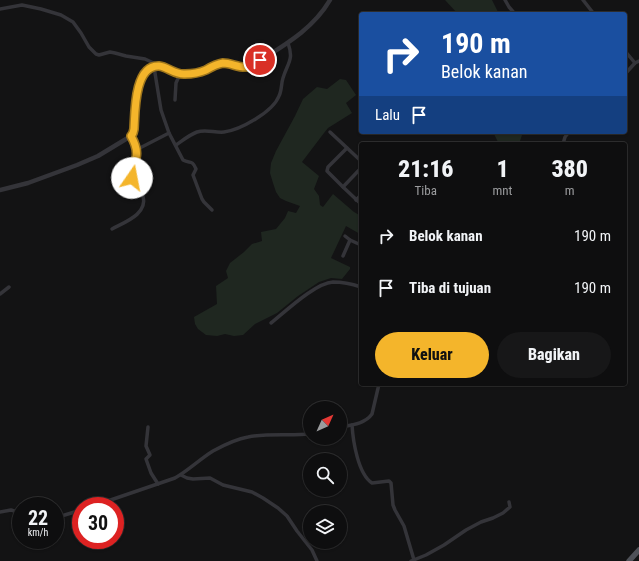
<!DOCTYPE html>
<html lang="id">
<style>
body{margin:0;font-family:"Roboto Condensed",sans-serif;background:#171718;color:#f1f3f6;height:100vh;display:flex;flex-direction:column;font-size:15px;white-space:nowrap}
*{box-sizing:border-box;margin:0}
p{font-size:13px;color:#9b9c9e}
.icon{flex:none;width:22px;height:22px;fill:none;stroke:currentColor;stroke-width:2;stroke-linecap:round;stroke-linejoin:round}
.map{position:relative;flex:1;overflow:hidden}
.side{position:absolute;left:359px;top:142px;width:268px;height:244px;display:flex;flex-direction:column;background:#0e0e0f;border-radius:4px;box-shadow:0 1px 3px #0004,0 0 0 1px #2e2e2f}
.side>*{flex:none}
.hud{position:absolute;left:359px;top:12px;width:268px;height:122px;border-radius:4px;box-shadow:0 1px 3px #0004,0 0 0 1px #2e2e2f;background:#1a4fa0;color:#fff;overflow:hidden}
.needle{width:26px;rotate:45deg}
.fabs{position:absolute;left:303px;top:401px;display:grid;gap:8px}
.fabs a{display:grid;place-items:center;width:44px;height:44px;border-radius:50%;background:#0e0e0f;box-shadow:0 1px 3px #0004,0 0 0 1px #2e2e2f;font-size:20px}
.speed{position:absolute;left:12px;top:497px;display:flex;gap:8px;font-size:20px;font-weight:700;text-align:center}
.speed>*{display:grid;place-content:center;width:52px;height:52px;border-radius:50%;background:#0e0e0f;box-shadow:0 1px 3px #0004,0 0 0 1px #2e2e2f;line-height:1}
.speed small{font-size:10px;font-weight:400}
.speed .limit{border:6px solid #d22;background:#fff;color:#111}
.pin{position:absolute;display:grid;place-items:center;width:34px;height:34px;color:#fff;margin:-17px;border:2px solid #fff;border-radius:50%;box-shadow:0 1px 4px #0007}
.me{position:absolute;width:44px;margin:-22px;rotate:12deg;stroke-linejoin:round;filter:drop-shadow(0 0 3px #0008)}
.turn{display:flex;align-items:center;gap:14px;height:84px;padding:0 16px;font-size:18px}
.turn .icon{width:52px;height:52px;stroke-width:2.5}
.turn b{display:block;font-size:28px;line-height:34px}
.then{display:flex;align-items:center;height:38px;padding:0 16px;background:#0003;gap:8px;font-size:15px}
.eta{display:flex;justify-content:space-evenly;align-items:center;height:68px;text-align:center}
.eta b{font-size:24px;font-weight:800;line-height:28px}
.primary-button{display:flex;gap:8px;margin-top:auto;padding:8px 16px}
.primary-button a{flex:1;height:46px;border-radius:24px;background:#f4b52b;color:#111;font-size:16px;font-weight:800;line-height:46px;text-align:center}
.primary-button a+a{background:#171718;color:#f1f3f6}
ul{padding:0;list-style:none}
li{display:flex;align-items:center;gap:12px;height:52px;padding:0 16px}
li div{flex:1}
li b{display:block;font-size:15px}
li em{font-style:normal}
.map>svg:first-child{display:block}
.green{fill:#1f2720}
.lines{fill:none;stroke-linecap:round;stroke-linejoin:round}
.minor{stroke:#343439;stroke-width:3.5}
.tertiary{stroke:#343439;stroke-width:4.5}
.primary{stroke:#4f5158;stroke-width:5.5}
.route-casing{stroke:#9f761c;stroke-width:10}
.route{stroke:#f4b52b;stroke-width:7}
</style>
<div class="map">
<svg width="639" height="561" viewBox="0 0 639 561">
<rect width="100%" height="100%" fill="#131314"/>
<!-- green -->
<g class="green">
<path d="M 445,0 L 492,0 L 499,14 L 458,14 Z"/>
<path d="M 340,79 L 346,80 L 356,95 L 346,103 L 352,113 L 328,128 L 324,133 L 302,162 L 319,176 L 314,189 L 319,196 L 320,205 L 323,207 L 333,194 L 354,212 L 361,216 L 361,232 L 360,234 L 346,226 L 331,258 L 350,267 L 350,269 L 342,279 L 331,278 L 319,282 L 298,296 L 277,313 L 255,324 L 243,335 L 234,336 L 225,334 L 217,336 L 206,335 L 198,329 L 195,324 L 194,317 L 217,304 L 216,286 L 228,278 L 226,271 L 230,263 L 244,252 L 252,244 L 262,241 L 261,232 L 276,229 L 285,218 L 288,211 L 296,213 L 300,206 L 286,201 L 280,198 L 276,192 L 273,183 L 270,173 L 271,163 L 276,151 L 295,116 L 303,99 L 317,87 L 327,89 Z"/>
<path d="M 493,132 L 523,132 L 519,144 L 499,144 Z"/>
</g>
<g class="lines">
<!-- minor -->
<g class="minor">
<path d="M 505,0 L 509,7 L 515,14"/>
<path d="M 583,0 L 594,14"/>
<path d="M 0,9 L 22,5 L 41,9 L 61,15 L 73,22 L 81,33 L 89,47 L 96,54 L 99,55 L 110,52 L 115,53 L 126,56 L 145,59 L 160,66"/>
<path d="M 625,51 L 635,63"/>
<path d="M 154,67 L 161,110 L 169,133 L 183,160 C 190,164 192,159 196,169 L 193,175 L 202,199 L 204,202 L 212,210"/>
<path d="M 625,74 L 635,63 L 639,61"/>
<path d="M 175,100 L 176,83 L 180,74"/>
<path d="M 330,132 L 361,161"/>
<path d="M 563,144 L 565,137 L 569,132"/>
<path d="M 176,145 C 182,141 189,135 197,132 C 206,129 215,133 224,132 C 240,130 273,112 279,96 C 282,90 281,84 283,78 C 288,62 294,60 288,43"/>
<path d="M 347,148 L 328,167 L 327,171 L 343,187 L 361,204"/>
<path d="M 136,150 L 169,133"/>
<path d="M 343,187 L 361,168"/>
<path d="M 356,200 L 361,195"/>
<path d="M 112,229 C 125,222 148,214 143,196 C 143,193 140,190 138,188 C 136,184 131,179 131,174 C 131,172 133,168 133,165 C 137,154 137,146 131,136"/>
<path d="M 345,236 L 350,240 L 361,245"/>
<path d="M 343,256 L 350,240"/>
<path d="M 0,294 L 9,287"/>
<path d="M 271,323 C 285,312 315,283 333,282 C 342,282 352,284 361,287"/>
<path d="M 352,425 C 353,441 358,474 372,483 L 389,481 L 391,483 L 393,505 L 395,510 L 404,526 L 414,560"/>
<path d="M 148,427 L 146,446 L 150,455 L 146,459 L 151,473 L 158,484"/>
<path d="M 340,427 C 351,425 365,424 372,414 L 379,384"/>
<path d="M 181,475 L 187,478 L 193,479 L 210,478 L 223,485 L 252,492 L 263,498 L 278,508 L 287,516 L 297,531 L 312,550 L 317,561"/>
<path d="M 93,506 L 175,478 C 189,470 200,459 213,451 C 224,445 236,439 248,437 C 268,433 290,436 310,434"/>
<path d="M 0,512 L 11,510 L 21,513"/>
<path d="M 55,518 L 81,510"/>
<path d="M 411,561 L 426,555 L 444,545 L 466,530 L 481,522 L 493,518 L 503,513 L 510,507 L 509,502"/>
</g>
<!-- tertiary -->
<path class="tertiary" d="M 0,190 L 28,183 L 77,165 L 98,156 L 131,136 L 133,133 L 134,129 C 135,111 133,80 149,69 C 159,61 171,73 181,74 C 196,76 205,67 218,64 C 229,61 236,68 245,67 C 252,66 259,61 264,58 C 290,42 315,26 330,0"/>
<!-- primary -->
<path class="primary" d="M 629,561 L 639,550"/>
</g>
<g class="lines">
<defs>
<path id="route" d="M 132,178 C 130,171 135,165 136,158 C 138,150 135,143 131,136 L 133,133 L 134,129 C 135,113 134,65 159,66 C 168,67 175,75 185,74 C 192,74 199,73 206,70 C 211,67 216,64 223,63 C 231,63 239,68 247,67 C 252,66 256,62 260,60"/>
</defs>
<!-- route casing -->
<use href="#route" class="route-casing"/>
<!-- route -->
<use href="#route" class="route"/>
</g>
</svg>
<div class="fabs">
<a><svg class="needle" viewBox="-14 -14 28 28"><path d="M0-13l5 13h-10z" fill="#e53935"/><path d="M0 13l5-13h-10z" fill="#9b9c9e"/></svg></a>
<a><svg class="icon" aria-label="search" viewBox="0 0 24 24"><circle cx="10" cy="10" r="6"/><path d="M15 15l6 6"/></svg></a>
<a><svg class="icon" aria-label="layers" viewBox="0 0 24 24"><path d="M12 4l9 5-9 5-9-5zM3 14l9 5 9-5"/></svg></a>
</div>
<div class="speed"><div>22<small>km/h</small></div><div class="limit">30</div></div>
<div class="pin" style="left:260px;top:60px;background:#d93025"><svg class="icon" aria-label="arrive" viewBox="0 0 24 24"><path d="M6 21V4h12l-3 4 3 4H6"/></svg></div>
<svg class="me" style="left:132px;top:178px" viewBox="-20 -20 40 40"><circle r="19" fill="#fff"/><path d="M0-13L10 11 0 6-10 11z" fill="#f4b52b"/></svg>
<div class="hud">
<div class="turn"><svg class="icon" aria-label="right" viewBox="0 0 24 24"><path d="M7 20v-9h11M14 6l5 5-5 5"/></svg><div><b>190 m</b>Belok kanan</div></div>
<div class="then">Lalu<svg class="icon" aria-label="arrive" viewBox="0 0 24 24"><path d="M6 21V4h12l-3 4 3 4H6"/></svg></div>
</div>
<section class="side">
<div class="eta">
<div><b>21:16</b><p>Tiba</p></div>
<div><b>1</b><p>mnt</p></div>
<div><b>380</b><p>m</p></div>
</div>
<ul>
<li><svg class="icon" aria-label="right" viewBox="0 0 24 24"><path d="M7 20v-9h11M14 6l5 5-5 5"/></svg><div><b>Belok kanan</b></div><em>190 m</em></li>
<li><svg class="icon" aria-label="arrive" viewBox="0 0 24 24"><path d="M6 21V4h12l-3 4 3 4H6"/></svg><div><b>Tiba di tujuan</b></div><em>190 m</em></li>
</ul>
<div class="primary-button"><a>Keluar</a><a>Bagikan</a></div>
</section>
</div>
